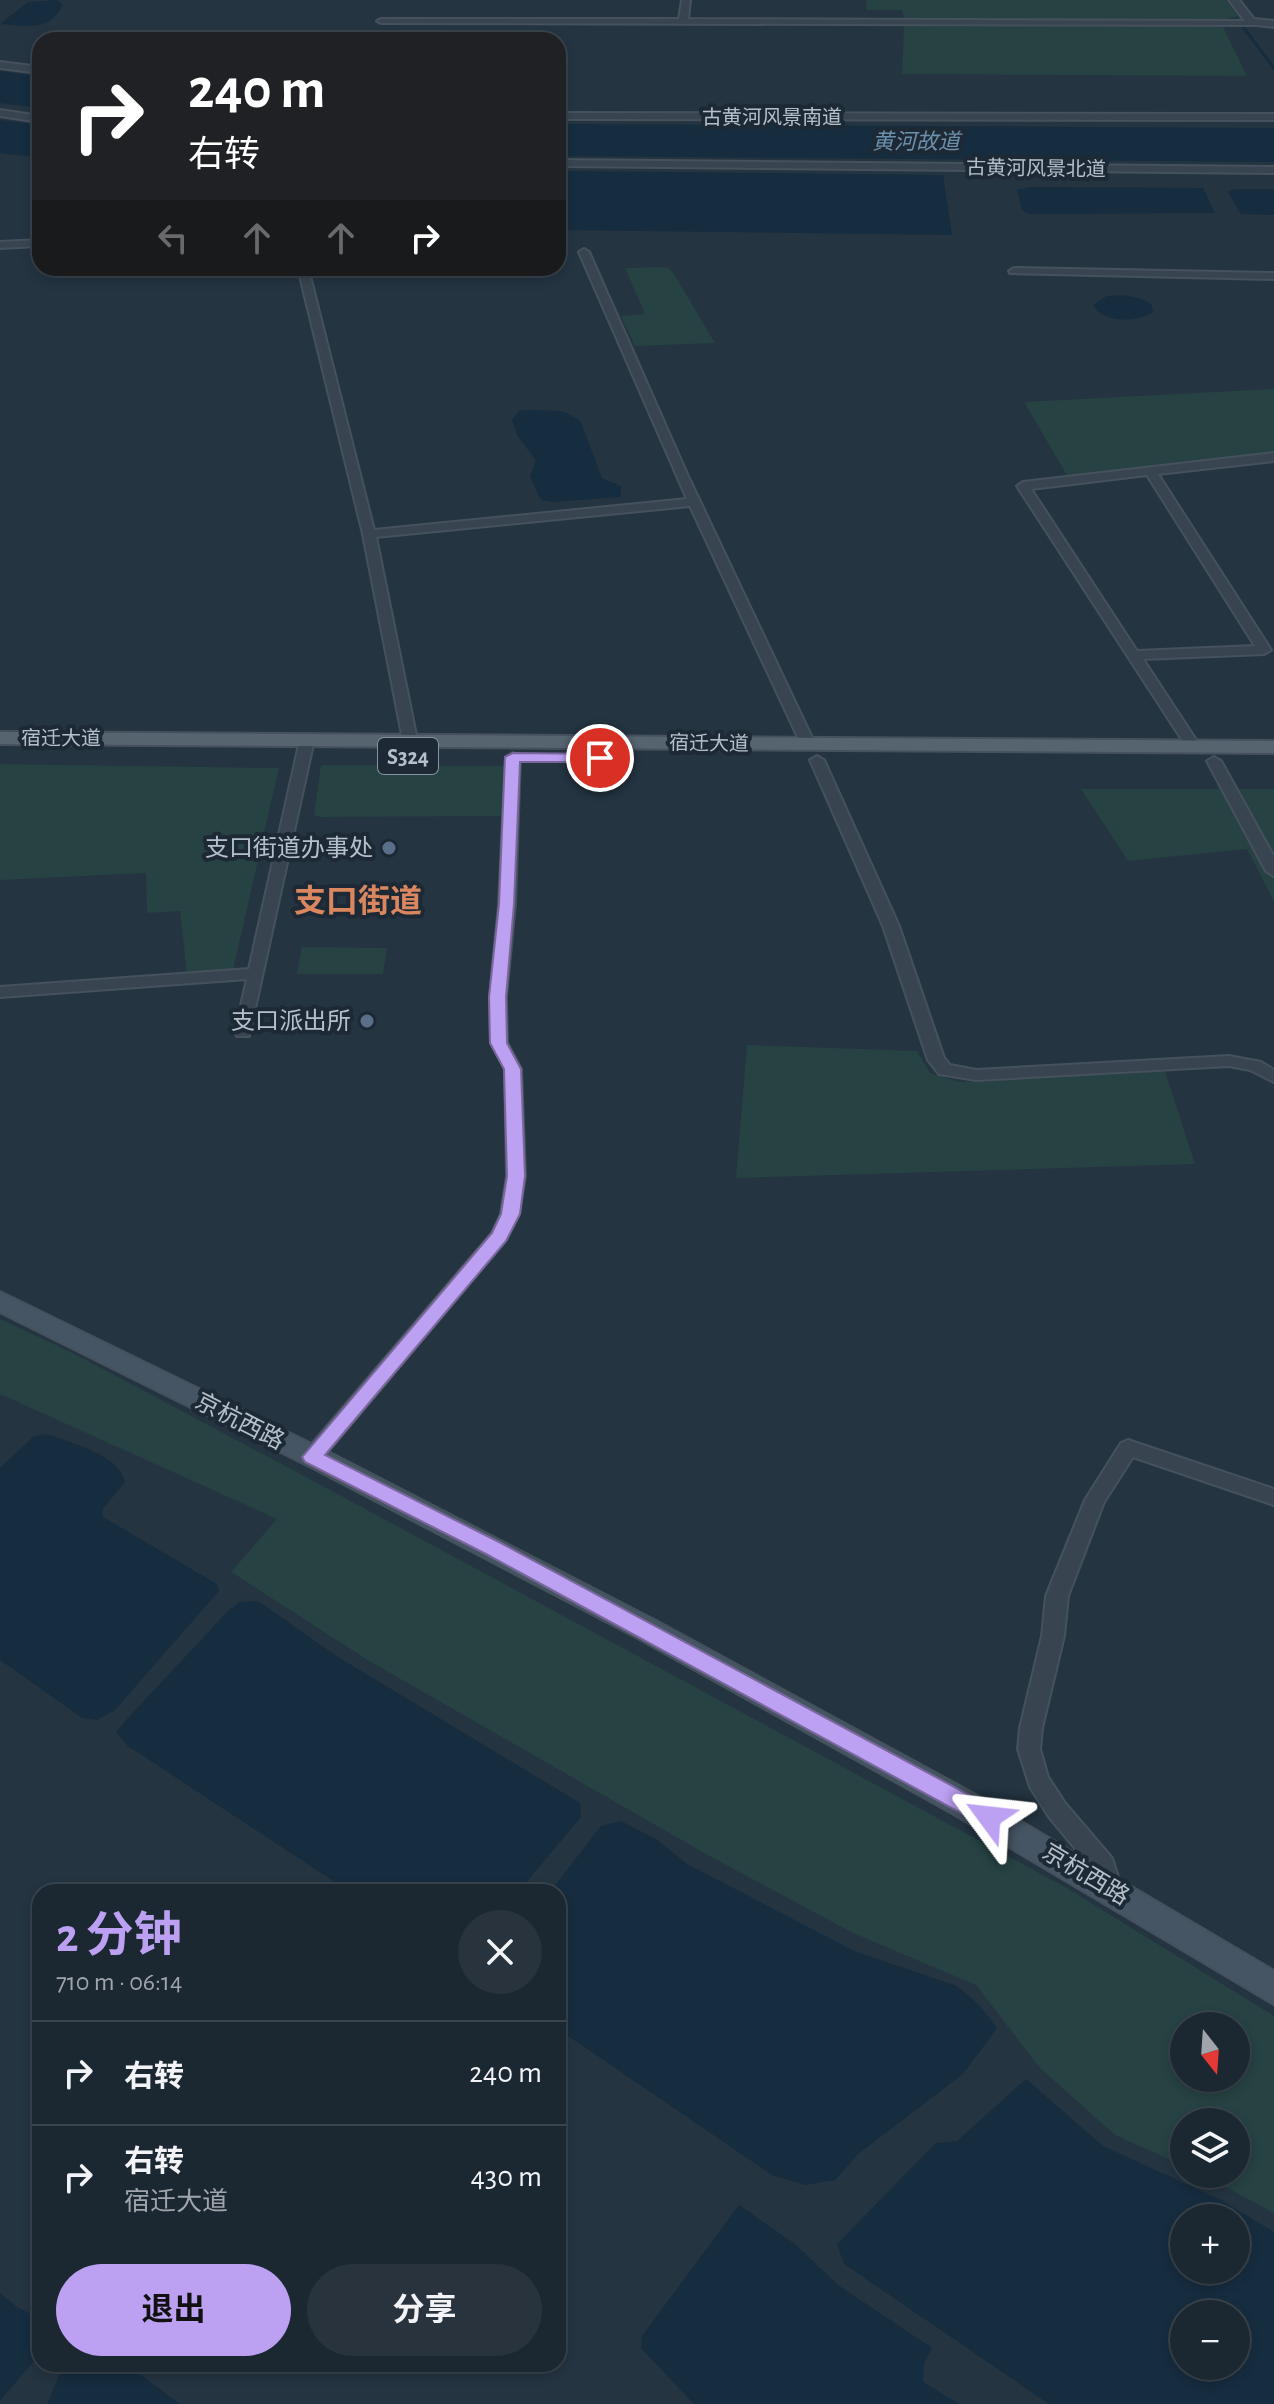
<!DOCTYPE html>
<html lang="zh">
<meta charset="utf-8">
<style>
body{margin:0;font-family:"Alegreya Sans","Noto Sans SC",sans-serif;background:#28333d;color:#f1f3f6;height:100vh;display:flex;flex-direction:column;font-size:30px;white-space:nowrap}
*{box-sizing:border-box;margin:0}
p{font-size:26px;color:#a0a5ab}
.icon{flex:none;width:44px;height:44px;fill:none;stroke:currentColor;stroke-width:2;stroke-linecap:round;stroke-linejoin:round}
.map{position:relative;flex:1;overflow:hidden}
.details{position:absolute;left:32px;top:1884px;width:534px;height:488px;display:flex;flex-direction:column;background:#1b2731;border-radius:24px;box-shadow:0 4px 12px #0003,0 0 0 2px #39444d}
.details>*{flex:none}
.top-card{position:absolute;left:32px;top:32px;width:534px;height:244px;border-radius:24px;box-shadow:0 4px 12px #0003,0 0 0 2px #39444d;background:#202124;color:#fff;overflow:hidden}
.needle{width:52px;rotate:163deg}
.buttons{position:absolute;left:1170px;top:2012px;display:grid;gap:16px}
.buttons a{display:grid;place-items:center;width:80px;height:80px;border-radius:50%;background:#1b2731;box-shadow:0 4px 12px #0003,0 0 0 2px #39444d;font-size:40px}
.pin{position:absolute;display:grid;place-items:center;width:68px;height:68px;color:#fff;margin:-34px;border:4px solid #fff;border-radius:50%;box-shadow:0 2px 8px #0007}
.me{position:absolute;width:88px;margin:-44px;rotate:300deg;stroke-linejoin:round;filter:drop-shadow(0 0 6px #0008)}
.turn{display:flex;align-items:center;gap:28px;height:168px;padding:0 24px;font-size:36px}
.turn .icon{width:104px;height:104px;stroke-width:2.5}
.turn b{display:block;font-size:56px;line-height:68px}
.lanes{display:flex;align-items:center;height:76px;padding:0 24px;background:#0003;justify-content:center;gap:40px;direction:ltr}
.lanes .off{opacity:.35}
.round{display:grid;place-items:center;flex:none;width:84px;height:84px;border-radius:42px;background:#28333d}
.summary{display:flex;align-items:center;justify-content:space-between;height:136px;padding:0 24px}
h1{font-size:48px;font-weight:700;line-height:60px;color:#bca0f2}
.primary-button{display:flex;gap:16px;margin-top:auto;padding:16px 24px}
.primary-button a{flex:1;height:92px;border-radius:48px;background:#bca0f2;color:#111;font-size:32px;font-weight:700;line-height:92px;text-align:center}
.primary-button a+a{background:#28333d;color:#f1f3f6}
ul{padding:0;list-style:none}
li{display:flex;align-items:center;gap:24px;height:104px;padding:0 24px;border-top:2px solid #39444d}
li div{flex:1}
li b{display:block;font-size:30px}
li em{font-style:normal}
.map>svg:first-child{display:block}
.green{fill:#264242;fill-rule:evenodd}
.water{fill:#162c3f;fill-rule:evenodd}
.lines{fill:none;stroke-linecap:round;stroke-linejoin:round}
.stream{stroke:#162c3f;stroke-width:3}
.minor-casing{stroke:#45515d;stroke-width:4}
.tertiary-casing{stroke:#45515d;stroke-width:4}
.secondary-casing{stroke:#45515d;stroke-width:4}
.primary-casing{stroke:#45515d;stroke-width:4}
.minor{fill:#384550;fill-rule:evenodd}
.tertiary{fill:#384550;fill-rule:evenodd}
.secondary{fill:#465564;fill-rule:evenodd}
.primary{fill:#566470;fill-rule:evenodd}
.route{fill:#bca0f2;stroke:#7a689d;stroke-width:2}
.service-dot{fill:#5c6f8a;stroke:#1d2a36;stroke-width:3}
.labels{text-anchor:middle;stroke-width:8;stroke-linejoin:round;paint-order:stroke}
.far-street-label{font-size:20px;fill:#b5c0cb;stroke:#1d2a36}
.far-water-label{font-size:22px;font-style:italic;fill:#6c8fab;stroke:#1d2a36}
.shield{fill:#1d2a36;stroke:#87939e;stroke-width:2}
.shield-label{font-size:22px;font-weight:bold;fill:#b5c0cb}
.poi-label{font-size:24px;fill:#b5c0cb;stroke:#1d2a36;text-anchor:end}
.street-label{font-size:24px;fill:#b5c0cb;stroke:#1d2a36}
.district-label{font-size:32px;font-weight:bold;fill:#da8760;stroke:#1d2a36}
</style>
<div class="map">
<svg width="1274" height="2404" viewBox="0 0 1274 2404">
<rect width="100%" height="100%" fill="#243441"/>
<!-- green -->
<g class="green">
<path d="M 866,0 L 1226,0 L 1238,16 L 1219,21 L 904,20 L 902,10 L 867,10 Z"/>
<path d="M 904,26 L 1223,27 L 1247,76 L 902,74 Z"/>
<path d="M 667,267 L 674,274 L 715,343 L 635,346 L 621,316 L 645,314 L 625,268 Z"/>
<path d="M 1274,389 L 1274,453 L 1068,477 L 1024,402 Z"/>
<path d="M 0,764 L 279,768 L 233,970 L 187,974 L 180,911 L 147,913 L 146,873 L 0,880 Z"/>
<path d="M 321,765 L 506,766 L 506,816 L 320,817 L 314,815 Z"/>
<path d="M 1081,789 L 1274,789 L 1274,901 L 1247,849 L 1128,861 Z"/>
<path d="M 302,947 L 387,948 L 383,974 L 297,974 Z"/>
<path d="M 747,1045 L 917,1051 L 930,1073 L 959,1082 L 1165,1071 L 1195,1164 L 736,1178 Z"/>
<path d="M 0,1319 L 73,1353 L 321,1485 L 1067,1888 L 1274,2016 L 1274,2213 L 1202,2174 L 1236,2174 L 1236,2122 L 1184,2122 L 1184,2166 L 1115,2135 L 1040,2068 L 976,1985 L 853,1933 L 713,1858 L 369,1661 L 231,1572 L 277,1519 L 0,1394 ZM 1184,2026 L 1236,2026 L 1236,2078 L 1184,2078 Z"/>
</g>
<!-- water -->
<g class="water">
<path d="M 57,0 L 63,5 C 49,32 27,26 0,24 L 28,2 Z"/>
<path d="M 0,71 L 40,77 L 40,108 L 0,103 Z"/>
<path d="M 0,120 L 40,125 L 40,151 L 33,157 L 0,153 Z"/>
<path d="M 558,124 L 1274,128 L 1274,162 L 558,156 Z"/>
<path d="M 563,171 L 943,175 L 952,235 L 558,230 L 558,198 Z"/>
<path d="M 1030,187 L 1203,188 L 1215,213 L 1029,214 L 1022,210 L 1017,190 Z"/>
<path d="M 1234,189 L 1274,189 L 1274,215 L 1241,214 L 1228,192 Z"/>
<path d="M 1107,296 C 1123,295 1137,295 1151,304 L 1153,312 C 1137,323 1102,323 1093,305 Z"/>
<path d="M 528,410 L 562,411 L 580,420 L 602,478 L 621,486 L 621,497 L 552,502 L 541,500 L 530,476 L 536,461 L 517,435 L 512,420 L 519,411 Z"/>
<path d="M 48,1434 C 71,1444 120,1454 125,1482 L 102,1510 L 103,1517 L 217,1584 L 219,1591 L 115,1710 L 97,1720 L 82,1718 L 0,1660 L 0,1468 L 34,1436 Z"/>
<path d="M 258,1601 L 338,1657 L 580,1803 L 581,1817 L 518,1892 L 350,1892 L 128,1746 L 116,1732 L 128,1718 L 228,1611 L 240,1602 Z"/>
<path d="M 621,1821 L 656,1839 L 687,1864 L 854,1951 L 957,1986 L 979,2005 L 997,2028 L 963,2074 L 858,2154 L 835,2180 L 805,2185 L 772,2175 L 558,2029 L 558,1892 L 550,1892 L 601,1826 Z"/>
<path d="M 1026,2079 L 1103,2146 L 1219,2199 L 1274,2232 L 1274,2404 L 1049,2404 L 844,2264 L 837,2244 L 936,2143 L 957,2141 ZM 1184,2218 L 1236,2218 L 1236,2270 L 1184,2270 ZM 1184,2314 L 1236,2314 L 1236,2366 L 1184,2366 Z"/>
<path d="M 739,2205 L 795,2244 L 838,2285 L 932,2348 L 924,2363 L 923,2382 L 959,2404 L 694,2404 L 641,2348 L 642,2336 Z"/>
<path d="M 0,2293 L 17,2307 L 40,2319 L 40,2354 L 0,2401 Z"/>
<path d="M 67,2364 L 126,2364 L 180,2404 L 47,2404 L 61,2371 Z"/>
</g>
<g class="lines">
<!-- stream -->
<path class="stream" d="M 1243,27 L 1274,68"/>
<defs>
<g id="minor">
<path d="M 682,0 L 690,0 L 688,19 L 1255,21 L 1259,23 L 1255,25 L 381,23 L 377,21 L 381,19 L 679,19 Z"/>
<path d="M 0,62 L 40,67 L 40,73 L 0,68 Z"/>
<path d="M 0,110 L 40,116 L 40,122 L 0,116 Z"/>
<path d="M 558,113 L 1274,114 L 1274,120 L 558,119 Z"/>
<path d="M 558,160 L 1274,167 L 1274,173 L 558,166 Z"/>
<path d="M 40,240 L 40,246 L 0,248 L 0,242 Z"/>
<path d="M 584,249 L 589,252 L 687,474 L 815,744 L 813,747 L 808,748 L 801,744 L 690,506 L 376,537 L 417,740 L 410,744 L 403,740 L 363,534 L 298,268 L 308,268 L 374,530 L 687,499 L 579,252 Z"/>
<path d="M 1014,268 L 1274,273 L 1274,279 L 1010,273 L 1009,271 Z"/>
<path d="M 1274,453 L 1274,461 L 1158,474 L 1271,650 L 1264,654 L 1143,659 L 1200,746 L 1198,749 L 1188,749 L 1017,486 L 1023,482 ZM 1147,475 L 1255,646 L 1137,651 L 1031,489 Z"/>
<path d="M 307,736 L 314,740 L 249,1036 L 237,1036 L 235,1032 L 247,979 L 0,997 L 0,987 L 249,969 L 300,740 Z"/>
<path d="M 513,753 L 520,757 L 515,904 L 506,997 L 507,1043 L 521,1069 L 525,1176 L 519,1214 L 506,1240 L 319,1462 L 305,1462 L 302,1457 L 305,1452 L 492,1233 L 501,1214 L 507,1176 L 505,1069 L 491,1043 L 490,997 L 499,904 L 506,757 Z"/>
<path d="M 817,756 L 824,760 L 899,926 L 944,1058 L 950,1065 L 976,1070 L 1229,1056 L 1261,1062 L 1274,1070 L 1274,1082 L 1250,1070 L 1229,1066 L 976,1080 L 939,1074 L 928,1060 L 883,926 L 810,760 Z"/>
<path d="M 1214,757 L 1221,761 L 1274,857 L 1274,876 L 1266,871 L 1207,761 Z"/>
<path d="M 1128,1440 L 1274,1489 L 1274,1505 L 1133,1457 L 1104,1502 L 1068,1596 L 1064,1636 L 1042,1728 L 1040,1749 L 1048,1777 L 1065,1803 L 1112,1858 L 1121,1886 L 1117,1893 L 1109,1897 L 1101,1893 L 1093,1870 L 1049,1817 L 1030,1787 L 1018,1749 L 1020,1728 L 1042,1636 L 1046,1596 L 1085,1500 L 1121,1443 Z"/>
</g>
<path id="tertiary" d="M 1229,0 L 1239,0 L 1254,19 L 1274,21 L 1274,27 L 1247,24 Z"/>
<path id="secondary" d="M 0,1292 L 334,1455 L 656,1621 L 974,1794 L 1274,1971 L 1274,2004 L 952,1813 L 636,1637 L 315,1469 L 0,1312 Z"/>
<path id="primary" d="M 0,732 L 1274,741 L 1274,753 L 0,744 Z"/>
</defs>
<!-- minor casing -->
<use href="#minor" class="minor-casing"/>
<!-- tertiary casing -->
<use href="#tertiary" class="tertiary-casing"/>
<!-- secondary casing -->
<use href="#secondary" class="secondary-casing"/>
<!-- primary casing -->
<use href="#primary" class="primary-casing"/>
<!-- minor -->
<use href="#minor" class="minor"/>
<!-- tertiary -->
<use href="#tertiary" class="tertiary"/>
<!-- secondary -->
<use href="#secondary" class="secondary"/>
<!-- primary -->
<use href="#primary" class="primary"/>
</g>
<!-- route -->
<path class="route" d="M 513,753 L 600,754 L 607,758 L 600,762 L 520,762 L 514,904 L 506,997 L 507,1043 L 521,1069 L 525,1176 L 520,1214 L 506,1241 L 325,1455 L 501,1543 L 997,1810 L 1001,1817 L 997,1824 L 989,1827 L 981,1824 L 486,1554 L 305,1462 L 302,1457 L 492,1233 L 501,1214 L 507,1176 L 504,1069 L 490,1043 L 489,997 L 499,904 L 505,757 Z"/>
<!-- markers -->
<g class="service-dot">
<circle cx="389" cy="848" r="8"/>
<circle cx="367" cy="1021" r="8"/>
</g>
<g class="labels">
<!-- far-street labels -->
<g class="far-street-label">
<text x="772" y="124">古黄河风景南道</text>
<text transform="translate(1036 168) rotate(1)" y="7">古黄河风景北道</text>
<text x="61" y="745">宿迁大道</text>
<text transform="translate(709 743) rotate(1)" y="7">宿迁大道</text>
</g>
<!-- far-water labels -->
<g class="far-water-label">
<text x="916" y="149">黄河故道</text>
</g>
<!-- shield labels -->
<rect class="shield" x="378" y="738" width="60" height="36" rx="6"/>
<g class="shield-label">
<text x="408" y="764">S324</text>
</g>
<!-- poi labels -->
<g class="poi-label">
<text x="373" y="856">支口街道办事处</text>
<text x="351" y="1029">支口派出所</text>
</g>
<!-- street labels -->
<g class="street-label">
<text transform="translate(240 1421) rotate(27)" y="8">京杭西路</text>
<text transform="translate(1086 1874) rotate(31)" y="8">京杭西路</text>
</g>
<!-- district labels -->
<g class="district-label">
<text x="358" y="912">支口街道</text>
</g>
</g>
</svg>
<div class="buttons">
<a><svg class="needle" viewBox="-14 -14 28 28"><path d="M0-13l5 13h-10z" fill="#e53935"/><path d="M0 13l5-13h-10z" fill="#a0a5ab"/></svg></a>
<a><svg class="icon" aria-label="layers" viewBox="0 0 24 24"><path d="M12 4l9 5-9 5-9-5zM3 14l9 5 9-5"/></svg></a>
<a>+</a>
<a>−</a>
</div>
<div class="pin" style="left:600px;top:758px;background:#d93025"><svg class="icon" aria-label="arrive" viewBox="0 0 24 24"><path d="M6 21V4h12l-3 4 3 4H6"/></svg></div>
<svg class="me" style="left:989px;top:1817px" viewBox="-20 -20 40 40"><path d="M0-17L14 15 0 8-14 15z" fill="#bca0f2" stroke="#fff" stroke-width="4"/></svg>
<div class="top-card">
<div class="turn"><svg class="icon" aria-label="right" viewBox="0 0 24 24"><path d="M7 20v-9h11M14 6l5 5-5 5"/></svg><div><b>240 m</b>右转</div></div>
<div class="lanes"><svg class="icon off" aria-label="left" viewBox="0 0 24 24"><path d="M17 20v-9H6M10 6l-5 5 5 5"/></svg><svg class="icon off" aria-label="ahead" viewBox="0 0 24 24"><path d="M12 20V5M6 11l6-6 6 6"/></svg><svg class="icon off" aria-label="ahead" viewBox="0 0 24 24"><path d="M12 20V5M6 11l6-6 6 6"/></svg><svg class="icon" aria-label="right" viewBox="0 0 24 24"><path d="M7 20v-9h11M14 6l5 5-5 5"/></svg></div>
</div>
<section class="details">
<div class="summary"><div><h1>2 分钟</h1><p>710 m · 06:14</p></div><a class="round"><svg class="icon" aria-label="close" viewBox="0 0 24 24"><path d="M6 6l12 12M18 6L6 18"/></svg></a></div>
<ul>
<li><svg class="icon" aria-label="right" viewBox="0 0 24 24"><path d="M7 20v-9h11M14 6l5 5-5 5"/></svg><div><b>右转</b></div><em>240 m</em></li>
<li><svg class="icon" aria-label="right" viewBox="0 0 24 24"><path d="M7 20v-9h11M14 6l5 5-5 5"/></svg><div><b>右转</b><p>宿迁大道</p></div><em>430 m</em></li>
</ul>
<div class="primary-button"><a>退出</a><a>分享</a></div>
</section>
</div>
